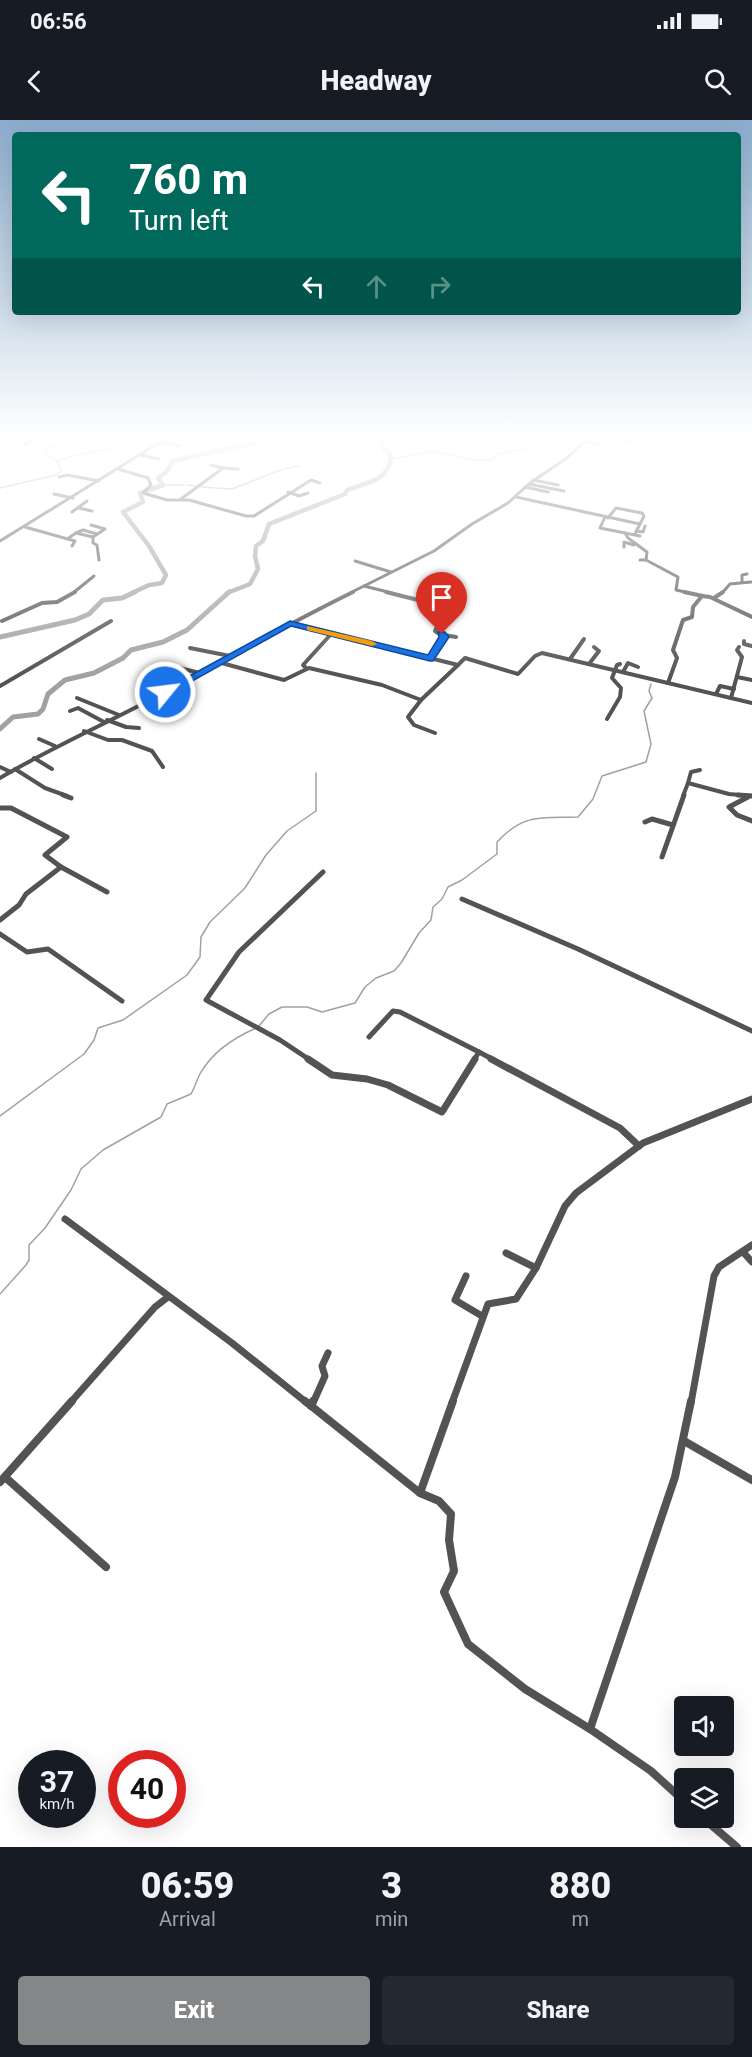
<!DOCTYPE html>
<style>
body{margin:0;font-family:Roboto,sans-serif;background:#242831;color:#f1f3f6;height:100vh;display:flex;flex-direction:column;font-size:22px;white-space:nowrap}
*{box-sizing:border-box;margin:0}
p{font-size:20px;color:#9ea1a6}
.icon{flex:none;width:33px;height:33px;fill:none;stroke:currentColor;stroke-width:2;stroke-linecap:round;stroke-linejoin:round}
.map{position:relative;height:1727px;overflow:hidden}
.details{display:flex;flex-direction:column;background:#171b24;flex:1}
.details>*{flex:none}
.banner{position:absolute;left:12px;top:12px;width:729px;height:183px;border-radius:6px;box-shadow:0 6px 24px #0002;background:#00695c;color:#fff;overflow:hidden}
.fabs{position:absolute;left:674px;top:1576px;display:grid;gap:12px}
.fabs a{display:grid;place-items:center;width:60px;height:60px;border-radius:6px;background:#171b24;box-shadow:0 6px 24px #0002;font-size:30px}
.speed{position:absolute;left:18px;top:1630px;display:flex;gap:12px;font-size:30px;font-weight:700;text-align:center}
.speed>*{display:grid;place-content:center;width:78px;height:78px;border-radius:50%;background:#171b24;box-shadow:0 6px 24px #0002;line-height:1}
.speed small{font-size:15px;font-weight:400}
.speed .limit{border:9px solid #d22;background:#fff;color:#111}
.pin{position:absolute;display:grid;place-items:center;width:51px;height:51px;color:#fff;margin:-62px -26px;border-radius:50% 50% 50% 0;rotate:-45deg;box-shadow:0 0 6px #0007}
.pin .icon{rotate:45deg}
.me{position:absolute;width:66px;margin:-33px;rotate:61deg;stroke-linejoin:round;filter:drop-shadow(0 0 4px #0008)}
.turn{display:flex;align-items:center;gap:21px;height:126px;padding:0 18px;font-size:27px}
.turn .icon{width:78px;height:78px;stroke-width:2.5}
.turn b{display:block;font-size:42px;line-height:51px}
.lanes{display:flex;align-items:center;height:57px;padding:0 18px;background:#0003;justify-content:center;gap:30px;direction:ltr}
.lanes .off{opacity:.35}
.eta{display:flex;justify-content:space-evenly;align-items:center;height:102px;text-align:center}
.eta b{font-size:36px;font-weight:800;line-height:42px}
.button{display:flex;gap:12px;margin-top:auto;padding:12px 18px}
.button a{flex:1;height:69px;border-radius:6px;background:#858687;color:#fff;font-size:24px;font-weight:800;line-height:69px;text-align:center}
.button a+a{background:#242831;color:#f1f3f6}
.status{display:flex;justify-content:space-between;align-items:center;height:42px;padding:0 30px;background:#171b24;direction:ltr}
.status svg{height:16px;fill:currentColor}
header{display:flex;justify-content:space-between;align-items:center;height:78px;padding:0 18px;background:#171b24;font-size:27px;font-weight:800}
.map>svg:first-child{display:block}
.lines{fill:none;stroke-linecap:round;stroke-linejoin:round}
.stream{stroke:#a1a1a1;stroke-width:1.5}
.river-far1{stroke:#a1a1a1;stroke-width:4.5}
.river{stroke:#a1a1a1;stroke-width:5}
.minor-far4{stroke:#535353;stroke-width:3}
.minor-far3{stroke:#535353;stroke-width:4}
.minor-far2{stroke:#535353;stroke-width:5}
.minor-far1{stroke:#535353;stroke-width:7}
.minor{stroke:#535353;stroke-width:8}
.route{fill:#1a73e8;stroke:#114b97;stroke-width:1.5}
.slow{fill:#f59e0b}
</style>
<div class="status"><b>06:56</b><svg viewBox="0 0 49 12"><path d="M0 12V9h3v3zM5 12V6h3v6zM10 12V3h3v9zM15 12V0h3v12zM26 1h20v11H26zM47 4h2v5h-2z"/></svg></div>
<header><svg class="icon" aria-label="back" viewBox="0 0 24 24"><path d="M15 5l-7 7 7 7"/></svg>Headway<svg class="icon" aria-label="search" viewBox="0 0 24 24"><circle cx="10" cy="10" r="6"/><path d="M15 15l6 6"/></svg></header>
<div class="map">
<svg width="752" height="1727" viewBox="0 0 752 1727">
<rect width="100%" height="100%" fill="#fff"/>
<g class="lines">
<!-- stream -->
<g class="stream">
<path d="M 391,339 L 434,331 L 472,340 L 492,340 L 497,334 L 530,328 L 527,320 L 532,316"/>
<path d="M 57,341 L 45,334 L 49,327 L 60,323 L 65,316"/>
<path d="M 163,365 L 184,365"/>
<path d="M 187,365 L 195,366"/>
<path d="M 201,367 L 232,369 L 283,349 L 299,346"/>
<path d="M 0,368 L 56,355 L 62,351 L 57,342 C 80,329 109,336 129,316"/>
<path d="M 258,907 L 269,894 L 282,887 L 307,887 L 322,892 L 355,883 L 365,867 L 376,858 L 394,851 L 401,843 L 419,813 L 431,800 L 433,787 L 442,779 L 448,767 L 462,760 L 497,734 L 497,722 C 524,693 541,698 578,697 L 593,679 L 602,656 L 646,642 L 651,624 L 644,591 L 652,578 L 649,571 L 651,564"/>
<path d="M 0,996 L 84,934 L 94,920 L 98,908 L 123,900 L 187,855 L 200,837 L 201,817 L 210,802 L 245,768 L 266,735 L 287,711 L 316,691 L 316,653"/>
<path d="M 0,1174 L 26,1145 L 29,1140 L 29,1125 L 45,1108 L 71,1070 L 81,1049 L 103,1030 L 161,997 L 167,984 L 191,974 C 195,967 197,959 201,952 C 213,932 234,918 254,909"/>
</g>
<!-- river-far1 -->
<g class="river-far1">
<path d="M 132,473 L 149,465 L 162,463 L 166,455 L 149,426 L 123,392 L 143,382 L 140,373 L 163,365 L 158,358 L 166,352 L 173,341 L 283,316"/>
<path d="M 227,473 L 250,464 L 258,449 L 255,436 L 256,426 L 263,421 L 269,404 L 345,374 L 347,370 C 368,362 389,361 391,336 L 379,323 L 388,316"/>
</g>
<!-- river -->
<g class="river">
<path d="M 0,517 L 75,500 L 89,494 L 103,480 L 122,478 L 135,472"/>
<path d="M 0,609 L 13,597 L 38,594 L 43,589 L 48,574 L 65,560 L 94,553 L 123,538 L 131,530 L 163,522 L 187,510 L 229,472"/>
</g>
<!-- minor-far4 -->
<g class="minor-far4">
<path d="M 601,316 L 632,321"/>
<path d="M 160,322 L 180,326"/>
<path d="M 585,322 L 598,324"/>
<path d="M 24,324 L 47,316"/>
<path d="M 139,335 L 159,339"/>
<path d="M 223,348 L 238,349"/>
<path d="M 118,349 L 148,358 L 151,365 L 143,373 L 167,380 L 189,380 L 246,396 L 254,396 L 311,360 L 320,363"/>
<path d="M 59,357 L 67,355 L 99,361"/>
<path d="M 533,360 L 558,365"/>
<path d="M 529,364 L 564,371"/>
<path d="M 525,367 L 548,372"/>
<path d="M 288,372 L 299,376 L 308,373"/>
<path d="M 54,374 L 73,378"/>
<path d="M 516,377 L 640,404"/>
<path d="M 181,379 L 223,348 L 211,345"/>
<path d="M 79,388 L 92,391"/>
<path d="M 72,392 L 87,381"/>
<path d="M 605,397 L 600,408 L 640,416"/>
<path d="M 608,398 L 616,388 L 642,393 L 644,396 L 635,414"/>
<path d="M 25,407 L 75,421 L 72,426"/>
<path d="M 636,411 L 643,412 L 645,406"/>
<path d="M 76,413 L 83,410 L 97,414"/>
<path d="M 625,413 L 628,418 L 647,432 L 646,440 L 640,440"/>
<path d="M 93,417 L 93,423 L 97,425 L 99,440"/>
<path d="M 67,419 L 76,413 L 93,417 L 105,409 L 91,405"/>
<path d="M 0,421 L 170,316"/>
<path d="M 624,427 L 624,422 L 634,425"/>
<path d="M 646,440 L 678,457 L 676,470 L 690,473"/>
<path d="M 355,441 L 391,452"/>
<path d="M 742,462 L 742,455 L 747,454"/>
<path d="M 364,466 L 392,473"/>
<path d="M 73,473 L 94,456"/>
<path d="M 350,473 L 434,431 L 472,404 L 508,383 L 530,363 L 567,338 L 591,316"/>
<path d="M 722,473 L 730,464 L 751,462"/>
</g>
<!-- minor-far3 -->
<g class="minor-far3">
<path d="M 386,472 L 442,486 L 442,497 L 435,511 L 444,517 L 430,539"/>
<path d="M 684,472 L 703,476"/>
<path d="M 714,478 L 723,472"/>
<path d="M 2,501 L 42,483 L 57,482 L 75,472"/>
<path d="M 289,503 L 458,545 L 465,538 L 518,554 L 535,536 L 542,533 L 752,583"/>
<path d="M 444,515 L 456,517"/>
<path d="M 744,521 L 744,524 L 752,526"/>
<path d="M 190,528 L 230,536"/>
<path d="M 570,539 L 584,519"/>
<path d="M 218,542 L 284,560 L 309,548 L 382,565 L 421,580 L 458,545"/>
<path d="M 163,544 L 200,553"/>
<path d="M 589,544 L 599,531 L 594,527"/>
<path d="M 306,548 L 303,545 L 332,513"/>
<path d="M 623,552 L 628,543 L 638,547"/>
<path d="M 737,557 L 752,560"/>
<path d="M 668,563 L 677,538 L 673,530 L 683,500 L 692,497 L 693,487 L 702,476 L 710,477 L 752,497"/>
<path d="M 0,566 L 111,501"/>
<path d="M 716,574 L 720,566 L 734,569"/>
<path d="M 77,578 L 119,595"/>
<path d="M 731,578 L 742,537 L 737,530 L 739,527"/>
<path d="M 421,580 L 408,597 L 414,605 L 435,613"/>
<path d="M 70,591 L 78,588 L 104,602"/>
<path d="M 607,599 L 620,577 L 621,568 L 612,558 L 617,545 L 620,544"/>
<path d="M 107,600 L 126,607 L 139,608"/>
<path d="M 84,611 L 108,620 L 122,620 L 152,631 L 163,647"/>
<path d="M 39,619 L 55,626"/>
<path d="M 34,638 L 52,649"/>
<path d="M 0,647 L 11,652"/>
<path d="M 15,649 L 45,668 L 67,676"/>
<path d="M 0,658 C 54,626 112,601 167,571 C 229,537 290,503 353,472"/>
<path d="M 688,663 L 691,652 L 700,650"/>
<path d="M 683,676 L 688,663 L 729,674 L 752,676"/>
</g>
<!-- minor-far2 -->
<g class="minor-far2">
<path d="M 63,675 L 71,678"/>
<path d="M 738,675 L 752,676"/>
<path d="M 748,677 L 729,687 L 737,695 L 752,701"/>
<path d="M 0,688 L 11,688 L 67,717 L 45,735 L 61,747 L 26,774 L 19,785 L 0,800"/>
<path d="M 645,702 L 652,699 L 673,705"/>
<path d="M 662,737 L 684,675"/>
<path d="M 61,747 L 107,772"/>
<path d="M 462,779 L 578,829 L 752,911"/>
<path d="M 0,814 L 27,832 L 48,829 L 122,881"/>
<path d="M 369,917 L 393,891 L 400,892 L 479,932"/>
<path d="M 310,940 L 280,920 L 206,880 L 239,832 L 323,752"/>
<path d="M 474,940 L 479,932 L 494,940"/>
</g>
<!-- minor-far1 -->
<g class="minor-far1">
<path d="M 308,939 L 332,955 L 367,959 L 388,965 L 442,992 L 475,939"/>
<path d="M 491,939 L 620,1008 L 639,1026"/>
<path d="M 65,1099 L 232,1223 L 307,1283"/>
<path d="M 743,1132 L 752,1142"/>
<path d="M 506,1133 L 536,1148"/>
<path d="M 466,1156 L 455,1180 L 482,1196"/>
<path d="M 70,1283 L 155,1187 L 168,1177"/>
<path d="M 313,1283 L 325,1256 L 322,1246 L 328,1233"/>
<path d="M 452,1283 L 488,1184 L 516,1179 L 536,1148 L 565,1086 L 576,1073 L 643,1023 L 752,979"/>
<path d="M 691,1283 L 714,1156 L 719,1147 L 752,1125"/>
</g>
<!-- minor -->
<g class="minor">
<path d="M 305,1281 L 420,1373 L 453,1281"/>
<path d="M 311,1286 L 313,1281"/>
<path d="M 684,1321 L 752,1360"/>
<path d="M 5,1357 L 106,1447"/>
<path d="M 0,1362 L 72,1281"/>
<path d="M 420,1373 L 439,1381 L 451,1394 L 449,1420 L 454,1451 L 444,1472 L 468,1524 L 525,1569 L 590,1609"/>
<path d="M 684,1681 L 651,1651 L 590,1609 L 675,1357 L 691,1281"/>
<path d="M 703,1698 L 737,1727"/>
</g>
</g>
<!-- sky -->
<linearGradient id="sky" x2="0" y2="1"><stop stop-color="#8baccc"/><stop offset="0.57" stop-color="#fff"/><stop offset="1" stop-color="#fff" stop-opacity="0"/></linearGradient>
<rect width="752" height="558" fill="url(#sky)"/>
<!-- route -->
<path class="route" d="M 290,501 L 428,535 L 439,517 L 438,512 L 445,512 L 449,517 L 433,541 L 430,541 L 291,506 L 169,574 L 160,572 Z"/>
<!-- slow -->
<path class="slow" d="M 307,506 L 372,521 L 377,524 L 372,526 L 307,510 Z"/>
</svg>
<div class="fabs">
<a><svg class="icon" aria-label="sound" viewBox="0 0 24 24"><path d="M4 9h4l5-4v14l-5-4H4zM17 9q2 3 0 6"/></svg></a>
<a><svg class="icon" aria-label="layers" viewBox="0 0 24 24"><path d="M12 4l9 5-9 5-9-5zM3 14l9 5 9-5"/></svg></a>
</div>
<div class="speed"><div>37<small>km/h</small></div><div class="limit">40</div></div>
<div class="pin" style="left:442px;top:514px;background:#d93025"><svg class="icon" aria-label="arrive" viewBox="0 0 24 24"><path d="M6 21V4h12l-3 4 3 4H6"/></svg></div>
<svg class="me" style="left:165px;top:572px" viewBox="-20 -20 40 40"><circle r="17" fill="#1a73e8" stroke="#fff" stroke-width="3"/><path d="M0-11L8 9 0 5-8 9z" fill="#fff"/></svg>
<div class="banner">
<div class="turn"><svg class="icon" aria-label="left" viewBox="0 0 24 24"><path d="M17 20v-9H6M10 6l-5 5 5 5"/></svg><div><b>760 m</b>Turn left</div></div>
<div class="lanes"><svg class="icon" aria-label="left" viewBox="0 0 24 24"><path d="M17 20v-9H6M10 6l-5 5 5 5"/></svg><svg class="icon off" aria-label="ahead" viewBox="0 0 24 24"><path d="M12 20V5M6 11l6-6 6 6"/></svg><svg class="icon off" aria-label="right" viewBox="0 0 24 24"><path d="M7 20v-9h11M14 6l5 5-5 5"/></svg></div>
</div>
</div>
<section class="details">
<div class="eta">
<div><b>06:59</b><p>Arrival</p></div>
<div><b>3</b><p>min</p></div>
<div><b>880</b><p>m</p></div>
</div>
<div class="button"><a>Exit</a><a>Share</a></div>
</section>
